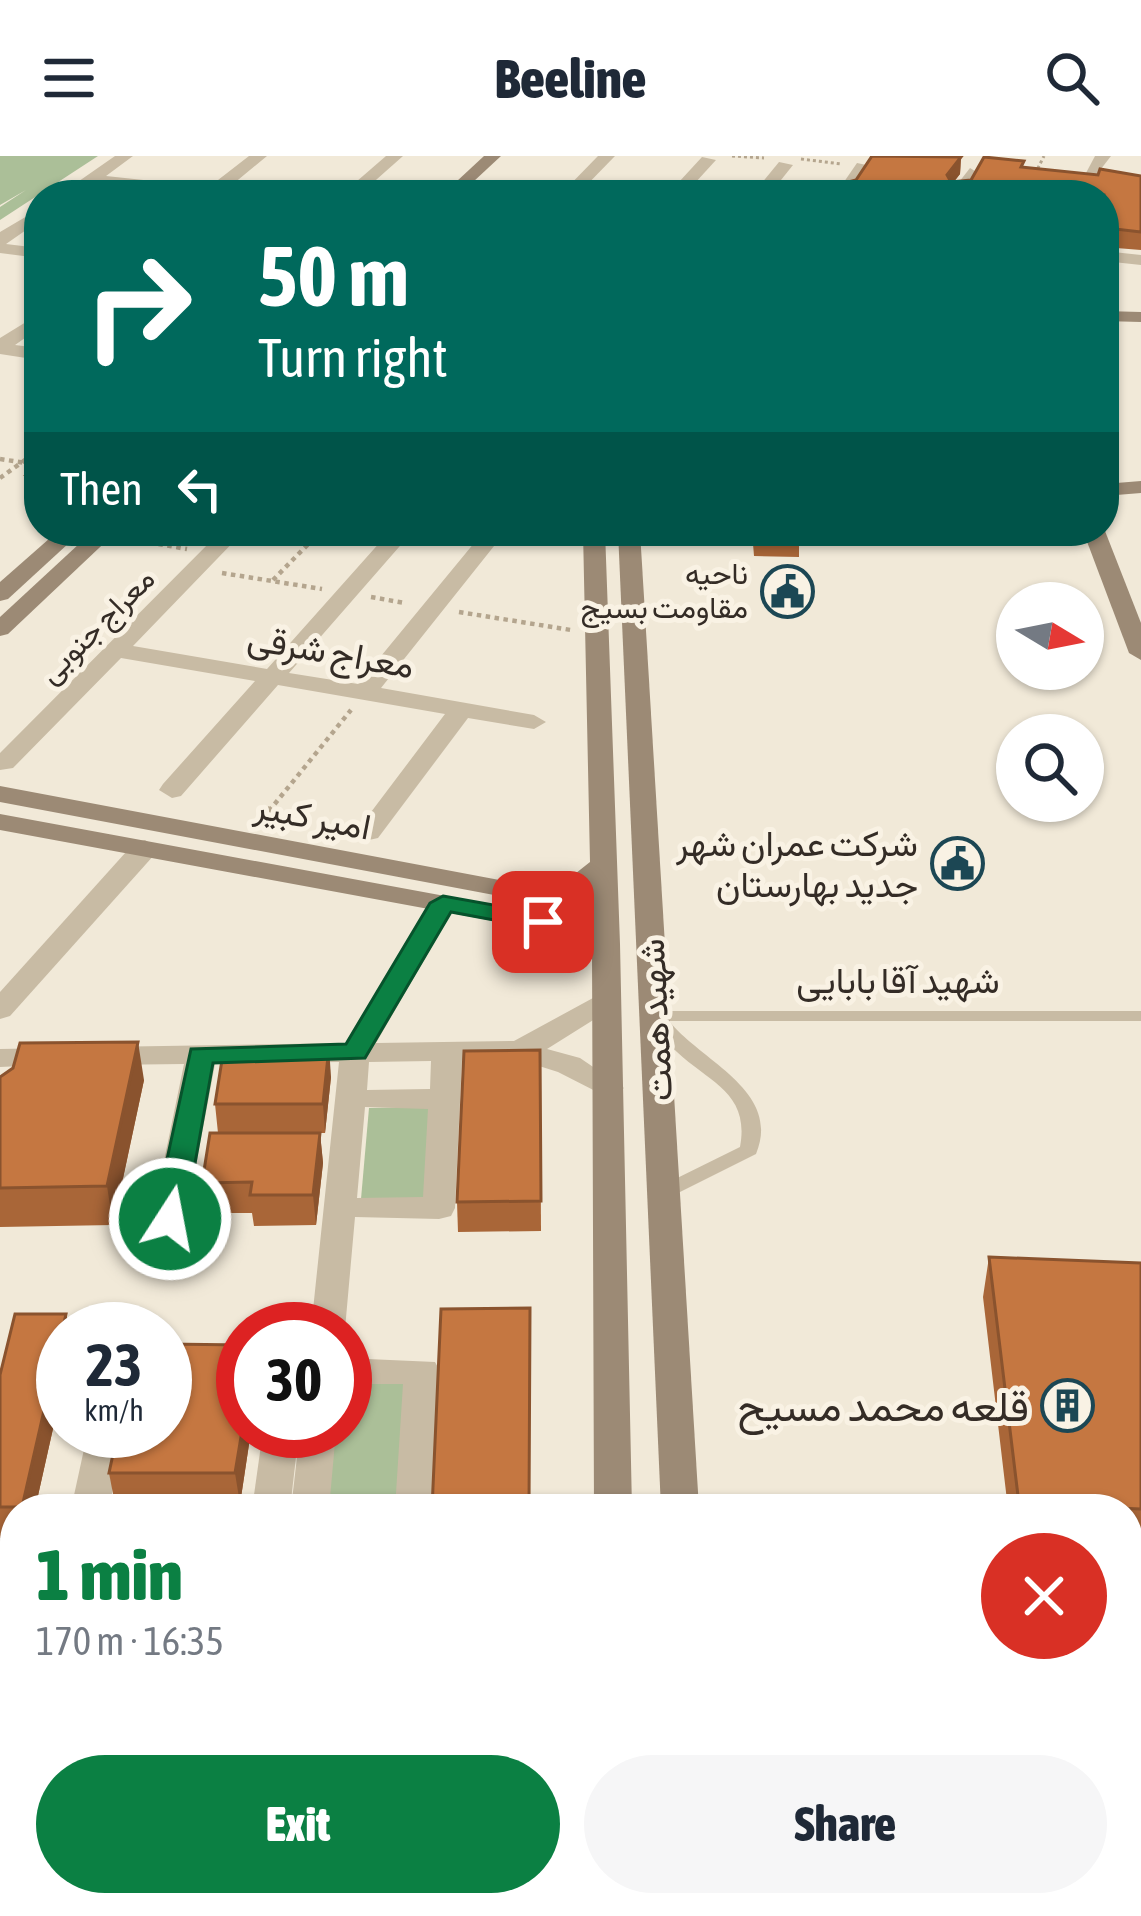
<!DOCTYPE html>
<meta charset="utf-8">
<style>
body{margin:0;font-family:"Asap Condensed",Vazirmatn,sans-serif;background:#f6f6f7;color:#1f2937;height:100vh;display:flex;flex-direction:column;font-size:45px;white-space:nowrap}
*{box-sizing:border-box;margin:0}
p{font-size:39px;color:#747a83}
.icon{flex:none;width:66px;height:66px;fill:none;stroke:currentColor;stroke-width:2;stroke-linecap:round;stroke-linejoin:round}
.map{position:relative;flex:1;overflow:hidden}
.side{position:absolute;left:0px;top:1338px;width:1143px;height:423px;display:flex;flex-direction:column;background:#fff;border-radius:48px 48px 0 0;box-shadow:0 3px 9px #0004}
.side>*{flex:none}
.guide{position:absolute;left:24px;top:24px;width:1095px;height:366px;border-radius:48px;box-shadow:0 3px 9px #0004;background:#00695c;color:#fff;overflow:hidden}
.needle{width:78px;rotate:100deg}
.controls{position:absolute;left:996px;top:426px;display:grid;gap:24px}
.controls a{display:grid;place-items:center;width:108px;height:108px;border-radius:50%;background:#fff;box-shadow:0 3px 9px #0004;font-size:60px}
.speed{position:absolute;left:36px;top:1146px;display:flex;gap:24px;font-size:60px;font-weight:700;text-align:center}
.speed>*{display:grid;place-content:center;width:156px;height:156px;border-radius:50%;background:#fff;box-shadow:0 3px 9px #0004;line-height:1}
.speed small{font-size:30px;font-weight:400}
.speed .limit{border:18px solid #d22;background:#fff;color:#111}
.pin{position:absolute;display:grid;place-items:center;width:102px;height:102px;color:#fff;margin:-51px;border-radius:24px;box-shadow:0 6px 18px #0006}
.me{position:absolute;width:132px;margin:-66px;rotate:11deg;stroke-linejoin:round;filter:drop-shadow(0 0 9px #0008)}
.turn{display:flex;align-items:center;gap:42px;height:252px;padding:0 36px;font-size:54px}
.turn .icon{width:156px;height:156px;stroke-width:2.5}
.turn b{display:block;font-size:84px;line-height:102px}
.then{display:flex;align-items:center;height:114px;padding:0 36px;background:#0003;gap:24px;font-size:45px}
.round{display:grid;place-items:center;flex:none;width:126px;height:126px;border-radius:63px;background:#f6f6f7}
.summary{display:flex;align-items:center;justify-content:space-between;height:204px;padding:0 36px}
h1{font-size:72px;font-weight:800;line-height:90px;color:#0b8043}
.button{display:flex;gap:24px;margin-top:auto;padding:24px 36px}
.button a{flex:1;height:138px;border-radius:72px;background:#0b8043;color:#fff;font-size:48px;font-weight:800;line-height:138px;text-align:center}
.button a+a{background:#f6f6f7;color:#1f2937}
header{display:flex;justify-content:space-between;align-items:center;height:156px;padding:0 36px;background:#fff;font-size:54px;font-weight:800}
.map>svg:first-child{display:block}
.green{fill:#abbf98}
.lines{fill:none;stroke-linecap:round;stroke-linejoin:round}
.path-far3{stroke:#b4a58e;stroke-width:3;stroke-dasharray:3 3;stroke-linecap:butt}
.path-far2{stroke:#b4a58e;stroke-width:4.5;stroke-dasharray:4.5 4.5;stroke-linecap:butt}
.path-far1{stroke:#b4a58e;stroke-width:6;stroke-dasharray:6 6;stroke-linecap:butt}
.path{stroke:#b4a58e;stroke-width:8;stroke-dasharray:8 8;stroke-linecap:butt}
.lane{fill:#c8bba4;fill-rule:evenodd}
.street{fill:#c8bba4;fill-rule:evenodd}
.secondary{fill:#9c8a75;fill-rule:evenodd}
.wall{fill:#a96638}
.shaded-wall{fill:#8a532e}
.building{fill:#c57741;stroke:#8a532e;stroke-width:3}
.route{fill:#0b8043;stroke:#07532c;stroke-width:3}
.labels{text-anchor:middle;stroke-width:10;stroke-linejoin:round;paint-order:stroke}
.far-poi-label{font-size:30px;fill:#342c26;stroke:#f9f2e4;text-anchor:end}
.far-street-label{font-size:30px;fill:#342c26;stroke:#f9f2e4}
.street-label{font-size:36px;fill:#342c26;stroke:#f9f2e4}
.poi-label{font-size:36px;fill:#342c26;stroke:#f9f2e4;text-anchor:end}
.near-poi-label{font-size:42px;fill:#342c26;stroke:#f9f2e4;text-anchor:end}
</style>
<header><svg class="icon" aria-label="menu" viewBox="0 0 24 24"><path d="M4 6h16M4 12h16M4 18h16"/></svg>Beeline<svg class="icon" aria-label="search" viewBox="0 0 24 24"><circle cx="10" cy="10" r="6"/><path d="M15 15l6 6"/></svg></header>
<div class="map">
<svg width="1141" height="1760" viewBox="0 0 1141 1760">
<rect width="100%" height="100%" fill="#f1e9d8"/>
<!-- green -->
<g class="green">
<path d="M 0,0 L 98,0 L 0,64 L 0,51 L 26,34 L 0,49 Z"/>
<path d="M 431,951 L 425,1042 L 361,1043 L 369,952 Z"/>
<path d="M 345,1228 L 404,1228 L 397,1348 L 322,1348 L 329,1275 L 345,1275 Z"/>
</g>
<g class="lines">
<!-- path-far3 -->
<g class="path-far3">
<path d="M 732,0 L 764,2"/>
<path d="M 801,3 L 841,8"/>
<path d="M 1035,18 L 1044,0"/>
</g>
<!-- path-far2 -->
<g class="path-far2">
<path d="M 0,303 L 39,309"/>
<path d="M 0,322 L 39,294"/>
<path d="M 123,382 L 187,393"/>
<path d="M 222,417 L 322,433"/>
<path d="M 273,424 L 321,375"/>
<path d="M 371,441 L 405,447"/>
<path d="M 459,456 L 571,474"/>
<path d="M 269,655 L 351,554"/>
</g>
<!-- path-far1 -->
<path class="path-far1" d="M 260,665 L 271,652"/>
<!-- path -->
<path class="path" d="M 0,1502 L 15,1477"/>
<!-- lane -->
<path class="lane" d="M 655,855 L 1141,855 L 1141,865 L 669,865 C 702,906 782,935 756,998 L 664,1044 L 657,1042 L 654,1037 L 657,1032 L 740,991 C 750,937 710,927 677,896 C 665,885 656,872 646,860 Z"/>
<!-- street -->
<g class="street">
<path d="M 115,0 L 133,0 L 106,20 L 209,31 L 249,0 L 267,0 L 227,33 L 250,39 L 197,39 L 94,28 L 78,39 L 59,39 Z"/>
<path d="M 386,0 L 403,0 L 359,39 L 341,39 Z"/>
<path d="M 598,0 L 615,0 L 577,39 L 560,39 Z"/>
<path d="M 1095,0 L 1111,0 L 1094,22 L 1086,17 Z"/>
<path d="M 702,1 L 716,4 L 684,39 L 667,39 Z"/>
<path d="M 779,6 L 793,9 L 769,39 L 752,39 Z"/>
<path d="M 857,7 L 871,10 L 851,39 L 835,39 Z"/>
<path d="M 970,12 L 978,17 L 965,39 L 949,39 Z"/>
<path d="M 480,30 L 529,39 L 474,38 L 474,32 Z"/>
<path d="M 39,53 L 39,65 L 6,88 L 39,92 L 39,102 L 0,97 L 0,76 Z"/>
<path d="M 1104,95 L 1141,99 L 1141,109 L 1104,105 Z"/>
<path d="M 39,158 L 39,172 L 15,189 L 39,192 L 39,204 L 0,198 L 0,182 Z"/>
<path d="M 221,375 L 244,375 L 133,490 L 267,513 L 390,375 L 413,375 L 289,517 L 358,528 L 484,375 L 506,375 L 381,532 L 534,559 L 546,566 L 534,573 L 468,562 L 378,682 L 369,684 L 356,676 L 445,558 L 278,529 L 181,640 L 172,642 L 159,634 L 163,628 L 255,525 L 121,502 L 13,612 L 0,614 L 0,597 Z"/>
<path d="M 145,684 L 158,692 L 155,698 L 10,860 L 0,863 L 0,836 L 135,686 Z"/>
<path d="M 443,739 L 457,747 L 376,887 L 514,885 L 604,836 L 619,845 L 614,851 L 547,893 L 580,902 L 624,932 L 609,942 L 558,916 L 517,903 L 462,904 L 455,1052 L 451,1060 L 439,1063 L 355,1061 L 345,1173 L 311,1173 L 339,906 L 215,908 L 186,1063 L 181,1071 L 157,1071 L 152,1063 L 184,908 L 102,909 L 87,900 L 102,891 L 346,887 L 429,747 ZM 431,905 L 430,933 L 367,934 L 369,906 ZM 365,951 L 428,953 L 423,1041 L 357,1042 Z"/>
<path d="M 54,892 L 69,901 L 65,908 L 0,911 L 0,893 Z"/>
<path d="M 345,1202 L 435,1206 L 440,1215 L 433,1353 L 395,1353 L 403,1228 L 345,1228 Z"/>
<path d="M 88,1275 L 124,1275 L 109,1353 L 71,1353 Z"/>
<path d="M 263,1275 L 299,1275 L 290,1353 L 252,1353 Z"/>
<path d="M 300,1275 L 336,1275 L 329,1353 L 291,1353 Z"/>
<path d="M 15,1407 L 15,1439 L 0,1440 L 0,1408 Z"/>
<path d="M 44,1746 L 90,1746 L 84,1760 L 38,1760 Z"/>
</g>
<!-- secondary -->
<g class="secondary">
<path d="M 484,0 L 501,0 L 459,39 L 442,39 Z"/>
<path d="M 1104,155 L 1141,156 L 1141,166 L 1104,165 Z"/>
<path d="M 1141,325 L 1141,337 L 1104,340 L 1104,328 Z"/>
<path d="M 58,375 L 82,375 L 8,443 L 0,445 L 0,426 Z"/>
<path d="M 93,375 L 117,375 L 8,478 L 0,480 L 0,461 Z"/>
<path d="M 583,375 L 605,375 L 620,788 L 632,1353 L 594,1353 L 592,793 L 537,773 L 0,674 L 0,658 L 543,758 L 591,773 L 591,732 L 573,741 L 520,744 L 0,646 L 0,630 L 520,728 L 566,725 L 590,706 Z"/>
<path d="M 618,375 L 640,375 L 699,1353 L 661,1353 Z"/>
<path d="M 1083,375 L 1105,375 L 1141,467 L 1141,504 L 1129,497 Z"/>
<path d="M 601,1746 L 645,1746 L 646,1760 L 602,1760 Z"/>
<rect x="679" y="1746" width="44" height="14"/>
</g>
</g>
<!-- wall -->
<g class="wall">
<path d="M 961,1 L 960,18 L 954,26 L 971,24 L 1024,12 L 1098,19 L 1141,20 L 1141,94 L 1104,91 L 1104,39 L 839,39 Z"/>
<path d="M 39,311 L 39,337 L 30,335 L 27,319 Z"/>
<path d="M 752,375 L 799,375 L 799,401 L 754,400 Z"/>
<path d="M 540,894 L 541,1075 L 458,1076 L 457,1046 Z"/>
<path d="M 0,921 L 144,924 L 113,1069 L 0,1071 Z"/>
<path d="M 331,921 L 325,977 L 320,977 L 323,1007 L 316,1069 L 254,1070 L 252,1057 L 206,1057 L 202,1027 L 218,977 L 215,948 Z"/>
<path d="M 989,1101 L 1141,1107 L 1141,1394 L 1128,1393 L 1128,1353 L 1008,1353 L 983,1141 Z"/>
<path d="M 66,1158 L 69,1173 L 63,1173 L 63,1228 L 35,1353 L 15,1353 L 15,1382 L 0,1382 L 0,1219 Z"/>
<path d="M 243,1275 L 251,1275 L 240,1348 L 115,1348 L 109,1317 Z"/>
</g>
<!-- shaded-wall -->
<g class="shaded-wall">
<path d="M 961,1 L 960,18 L 945,36 L 947,19 Z"/>
<path d="M 138,886 L 144,924 L 113,1069 L 107,1030 Z"/>
<path d="M 329,891 L 331,921 L 325,977 L 323,948 Z"/>
<path d="M 320,977 L 323,1007 L 316,1069 L 313,1039 Z"/>
<path d="M 66,1158 L 69,1173 L 63,1173 L 63,1228 L 35,1353 L 22,1353 Z"/>
<path d="M 243,1269 L 243,1275 L 251,1275 L 240,1348 L 235,1317 Z"/>
</g>
<!-- building -->
<g class="building">
<path d="M 872,0 L 961,1 L 947,19 L 951,26 L 971,24 L 984,1 L 1024,5 L 1021,11 L 1098,19 L 1100,13 L 1141,20 L 1141,76 L 1107,72 L 1104,75 L 1104,39 L 839,39 L 848,26 L 856,24 Z"/>
<path d="M 39,311 L 39,321 L 27,319 Z"/>
<path d="M 754,375 L 799,375 L 800,384 L 755,383 Z"/>
<path d="M 138,886 L 107,1030 L 0,1032 L 0,921 L 13,912 L 20,887 Z"/>
<path d="M 329,891 L 323,948 L 215,948 L 222,904 L 268,903 L 269,892 Z"/>
<path d="M 540,894 L 541,1045 L 457,1046 L 464,895 Z"/>
<path d="M 210,977 L 320,977 L 313,1039 L 250,1039 L 252,1026 L 202,1027 Z"/>
<path d="M 989,1101 L 1141,1107 L 1141,1353 L 1019,1348 Z"/>
<path d="M 530,1152 L 529,1352 L 432,1353 L 441,1153 Z"/>
<path d="M 15,1158 L 66,1158 L 22,1351 L 0,1351 L 0,1219 Z"/>
<path d="M 165,1188 L 243,1189 L 243,1269 L 235,1317 L 109,1317 L 118,1275 L 165,1275 Z"/>
<path d="M 464,1746 L 545,1746 L 544,1760 L 463,1760 Z"/>
</g>
<!-- route -->
<path class="route" d="M 443,740 L 543,758 L 556,766 L 543,773 L 451,756 L 365,902 L 213,907 L 185,1063 L 170,1073 L 159,1070 L 154,1063 L 191,893 L 346,888 L 430,747 Z"/>
<!-- icons -->
<defs>
<symbol id="civic-ring" viewBox="-11 -11 22 22"><circle r="9.5" fill="#f9f2e4" stroke="#1c4754" stroke-width="1.5"/><path d="M-.6-6.5H3V-4.5H.6V-3L4-1V1h2V6H-6V1h2V-1L-.6-3ZM-1.2 2.5V6h2.4V2.5Z" fill="#1c4754"/></symbol>
<symbol id="building-ring" viewBox="-11 -11 22 22"><circle r="9.5" fill="#f9f2e4" stroke="#1c4754" stroke-width="1.5"/><path d="M-4-6H4V6H1V3H-1V6H-4ZM-2.5-4.3h1.7v1.8h-1.7ZM.8-4.3h1.7v1.8H.8ZM-2.5-1h1.7V.8h-1.7ZM.8-1h1.7V.8H.8Z" fill="#1c4754"/></symbol>
</defs>
<g fill-rule="evenodd">
<use href="#civic-ring" x="758" y="406" width="59" height="59"/>
<use href="#civic-ring" x="928" y="678" width="59" height="59"/>
<use href="#building-ring" x="1038" y="1220" width="59" height="59"/>
</g>
<g class="labels">
<!-- far-poi labels -->
<g class="far-poi-label">
<text x="748" y="428">ناحیه<tspan x="748" dy="34">مقاومت بسیج</tspan></text>
</g>
<!-- far-street labels -->
<g class="far-street-label">
<text transform="translate(97 470) rotate(-45)" y="10">معراج جنوبی</text>
</g>
<!-- street labels -->
<g class="street-label">
<text transform="translate(331 495) rotate(10)" y="13">معراج شرقی</text>
<text transform="translate(313 660) rotate(11)" y="13">امیر کبیر</text>
<text x="898" y="837">شهید آقا بابایی</text>
<text transform="translate(655 864) rotate(-93)" y="13">شهید همت</text>
</g>
<!-- poi labels -->
<g class="poi-label">
<text x="918" y="700">شرکت عمران شهر<tspan x="918" dy="41">جدید بهارستان</tspan></text>
</g>
<!-- near-poi labels -->
<g class="near-poi-label">
<text x="1029" y="1265">قلعه محمد مسیح</text>
</g>
</g>
</svg>
<div class="controls">
<a><svg class="needle" viewBox="-14 -14 28 28"><path d="M0-13l5 13h-10z" fill="#e53935"/><path d="M0 13l5-13h-10z" fill="#747a83"/></svg></a>
<a><svg class="icon" aria-label="search" viewBox="0 0 24 24"><circle cx="10" cy="10" r="6"/><path d="M15 15l6 6"/></svg></a>
</div>
<div class="speed"><div>23<small>km/h</small></div><div class="limit">30</div></div>
<div class="pin" style="left:543px;top:766px;background:#d93025"><svg class="icon" aria-label="arrive" viewBox="0 0 24 24"><path d="M6 21V4h12l-3 4 3 4H6"/></svg></div>
<svg class="me" style="left:170px;top:1063px" viewBox="-20 -20 40 40"><circle r="17" fill="#0b8043" stroke="#fff" stroke-width="3"/><path d="M0-11L8 9 0 5-8 9z" fill="#fff"/></svg>
<div class="guide">
<div class="turn"><svg class="icon" aria-label="right" viewBox="0 0 24 24"><path d="M7 20v-9h11M14 6l5 5-5 5"/></svg><div><b>50 m</b>Turn right</div></div>
<div class="then">Then<svg class="icon" aria-label="left" viewBox="0 0 24 24"><path d="M17 20v-9H6M10 6l-5 5 5 5"/></svg></div>
</div>
<section class="side">
<div class="summary"><div><h1>1 min</h1><p>170 m · 16:35</p></div><a class="round" style="background:#d93025;color:#fff"><svg class="icon" aria-label="close" viewBox="0 0 24 24"><path d="M6 6l12 12M18 6L6 18"/></svg></a></div>
<div class="button"><a>Exit</a><a>Share</a></div>
</section>
</div>
